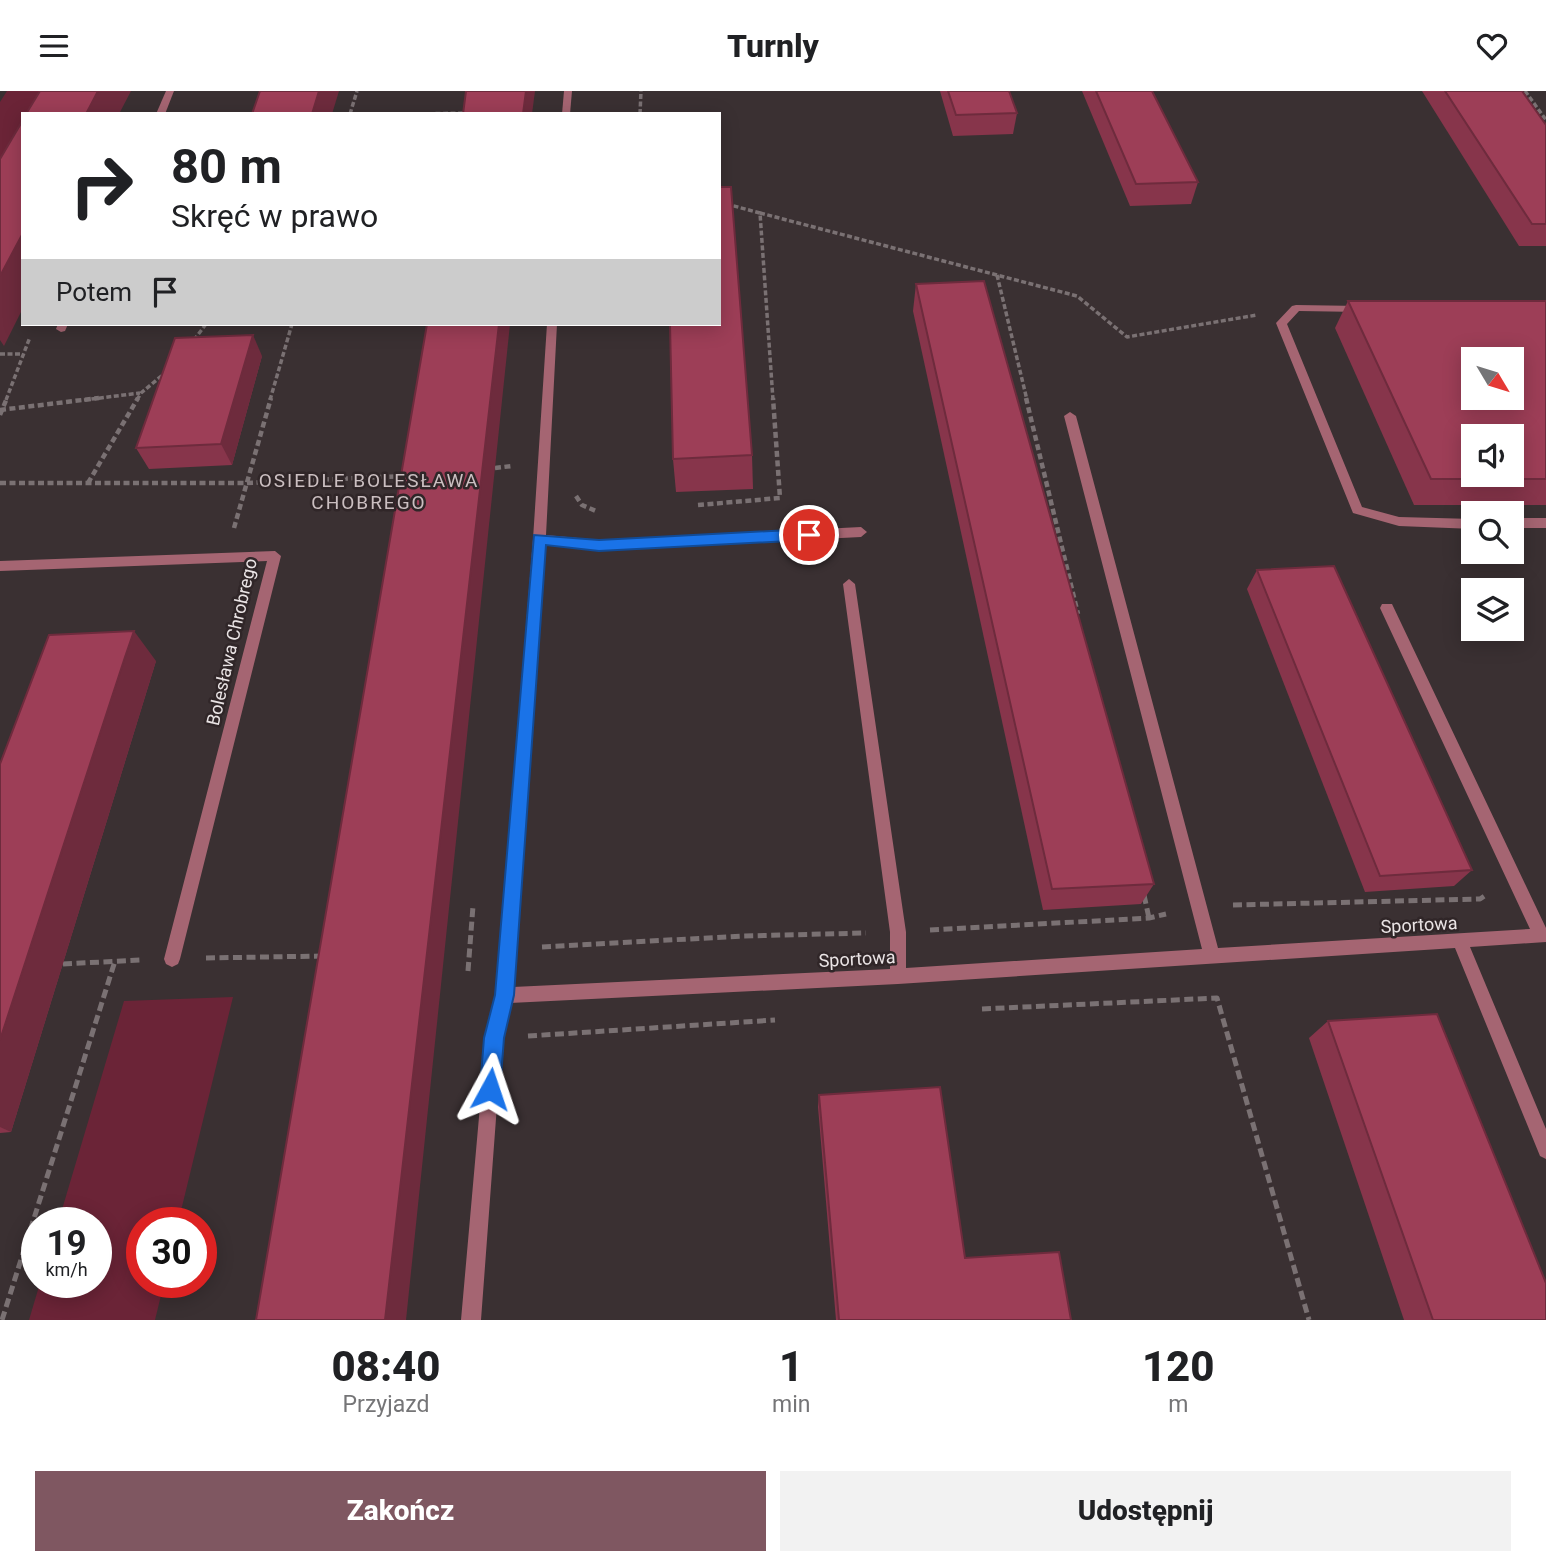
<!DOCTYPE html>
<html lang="pl">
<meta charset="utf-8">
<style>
body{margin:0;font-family:Roboto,sans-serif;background:#f2f2f2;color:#202124;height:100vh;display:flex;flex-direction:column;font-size:26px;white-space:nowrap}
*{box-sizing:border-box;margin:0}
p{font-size:23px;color:#757577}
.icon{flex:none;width:38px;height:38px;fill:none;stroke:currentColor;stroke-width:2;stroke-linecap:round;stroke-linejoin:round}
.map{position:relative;height:1229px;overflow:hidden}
.drawer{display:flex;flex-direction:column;background:#fff;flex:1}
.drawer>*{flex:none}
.top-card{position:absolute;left:21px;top:21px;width:700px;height:214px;border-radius:0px;box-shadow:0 4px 18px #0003;background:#fff;color:#202124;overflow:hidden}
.needle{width:46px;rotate:128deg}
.fabs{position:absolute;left:1461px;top:256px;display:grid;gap:14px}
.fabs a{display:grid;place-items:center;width:63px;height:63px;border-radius:0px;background:#fff;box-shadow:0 4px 18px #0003;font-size:35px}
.speed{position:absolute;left:21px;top:1116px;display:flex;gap:14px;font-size:35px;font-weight:700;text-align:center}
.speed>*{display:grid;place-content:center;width:91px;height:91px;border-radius:50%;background:#fff;box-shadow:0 4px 18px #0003;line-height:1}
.speed small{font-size:18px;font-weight:400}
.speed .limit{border:10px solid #d22;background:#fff;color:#111}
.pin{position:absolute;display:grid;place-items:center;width:60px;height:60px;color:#fff;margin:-30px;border:4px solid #fff;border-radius:50%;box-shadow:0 2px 7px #0007}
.me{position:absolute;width:77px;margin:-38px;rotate:5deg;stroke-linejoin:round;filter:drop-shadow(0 0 5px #0008)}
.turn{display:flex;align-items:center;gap:24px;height:147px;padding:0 35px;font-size:32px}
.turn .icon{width:91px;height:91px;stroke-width:2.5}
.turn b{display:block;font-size:49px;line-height:60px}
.then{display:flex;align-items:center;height:66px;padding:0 35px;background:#0003;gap:14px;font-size:26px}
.eta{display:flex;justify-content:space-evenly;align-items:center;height:119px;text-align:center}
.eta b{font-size:42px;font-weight:800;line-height:49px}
.button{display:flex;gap:14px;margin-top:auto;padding:14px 35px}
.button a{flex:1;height:80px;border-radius:0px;background:#7f5761;color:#fff;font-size:28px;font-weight:800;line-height:80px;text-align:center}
.button a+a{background:#f2f2f2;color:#202124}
header{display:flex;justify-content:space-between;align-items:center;height:91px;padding:0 35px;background:#fff;font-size:32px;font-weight:800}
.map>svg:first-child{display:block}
.green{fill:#6b2437}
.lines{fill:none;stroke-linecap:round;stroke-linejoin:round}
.path-far2{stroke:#7a7173;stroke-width:3.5;stroke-dasharray:5 2.5;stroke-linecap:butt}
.path-far1{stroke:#7a7173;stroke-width:4.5;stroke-dasharray:6 3.5;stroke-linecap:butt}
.path{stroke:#7a7173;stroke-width:5;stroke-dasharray:9 4.5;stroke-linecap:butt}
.lane{fill:#a56572;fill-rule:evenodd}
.street{fill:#a56572;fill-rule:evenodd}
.wall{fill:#87354b}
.shaded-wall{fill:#6e2b3d}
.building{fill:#9d3e57;stroke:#6e2b3d;stroke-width:2;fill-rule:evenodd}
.route{fill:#1a73e8;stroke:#114b97;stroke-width:2}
.labels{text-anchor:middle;stroke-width:5;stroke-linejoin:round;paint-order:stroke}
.street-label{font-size:18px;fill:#eae4e5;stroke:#302628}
.neighbourhood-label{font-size:19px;letter-spacing:2px;fill:#cbbfc1;stroke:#302628}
</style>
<header><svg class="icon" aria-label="menu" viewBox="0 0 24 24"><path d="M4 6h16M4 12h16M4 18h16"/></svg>Turnly<svg class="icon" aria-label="heart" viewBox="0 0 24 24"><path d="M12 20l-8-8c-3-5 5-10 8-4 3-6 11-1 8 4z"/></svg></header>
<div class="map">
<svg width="1546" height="1229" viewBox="0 0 1546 1229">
<rect width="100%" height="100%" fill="#3a3032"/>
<!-- green -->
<g class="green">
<path d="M 7,0 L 75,0 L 63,23 L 23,23 L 23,96 L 0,137 L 0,11 Z"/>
<path d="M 233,906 L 178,1132 L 142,1132 L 142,1192 L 164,1192 L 155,1229 L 29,1229 L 40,1192 L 96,1192 L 96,1132 L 58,1132 L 124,910 Z"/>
</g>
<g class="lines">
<!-- path-far2 -->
<g class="path-far2">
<path d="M 1525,0 L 1546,29"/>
<path d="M 350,23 L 357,0"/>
<path d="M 413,23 L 467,22"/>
<path d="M 640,23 L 641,0"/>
<path d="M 719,111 L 760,122 L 773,309"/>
<path d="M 760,122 L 1077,205 L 1127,246 L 1257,224"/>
<path d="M 997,184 L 1027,309"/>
<path d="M 194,249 L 206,233"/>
<path d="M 0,263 L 22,263"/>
<path d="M 6,309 L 30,246"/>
<path d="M 84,309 L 140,302"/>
<path d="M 137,309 L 141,302 L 165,282"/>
<path d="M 270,309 L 292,233"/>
</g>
<!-- path-far1 -->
<g class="path-far1">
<path d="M 1026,307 L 1078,523"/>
<path d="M 0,319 L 99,307"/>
<path d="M 0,324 L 7,307"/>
<path d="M 495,377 L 512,375"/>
<path d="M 0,392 L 246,392 L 405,385"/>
<path d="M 88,392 L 138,307"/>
<path d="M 576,405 L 582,414 L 596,420"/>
<path d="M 698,414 L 780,407 L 773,307"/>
<path d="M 234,437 L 271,307"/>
</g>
<!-- path -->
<g class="path">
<path d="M 1144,804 L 1149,827"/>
<path d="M 1233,814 L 1480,808 L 1486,804"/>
<path d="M 930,839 L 1149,827 L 1166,823"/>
<path d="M 542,856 L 743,845 L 866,842"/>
<path d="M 206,867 L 323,865"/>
<path d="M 63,873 L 141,869"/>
<path d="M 468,880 L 473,815"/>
<path d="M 982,918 L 1217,907 L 1309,1229"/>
<path d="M 528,945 L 775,929"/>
<path d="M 2,1229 L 115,870"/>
</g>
<!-- lane -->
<g class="lane">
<path d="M 1296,214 L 1361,215 L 1366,218 L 1361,221 L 1299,220 L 1287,233 L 1362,416 L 1399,426 L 1474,428 L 1474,438 L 1399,435 L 1353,422 L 1276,232 L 1292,215 Z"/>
<rect x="1512" y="427" width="34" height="10"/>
</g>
<!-- street -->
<g class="street">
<path d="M 166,0 L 174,0 L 165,23 L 156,23 Z"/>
<path d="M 564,0 L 572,0 L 570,23 L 562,23 Z"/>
<path d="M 58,233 L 68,233 L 65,240 L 61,241 L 56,238 Z"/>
<path d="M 547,233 L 557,233 L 546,444 L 599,449 L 861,436 L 867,441 L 861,446 L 599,459 L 545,453 L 513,896 L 890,878 L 890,841 L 843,493 L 849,488 L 855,493 L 906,841 L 906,877 L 1202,858 L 1064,325 L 1070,321 L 1076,325 L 1218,857 L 1530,838 L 1380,517 L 1382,513 L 1392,513 L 1546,837 L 1546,851 L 1470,856 L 1546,1038 L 1546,1068 L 1540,1065 L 1455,857 L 898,893 L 510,912 L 502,947 L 481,1229 L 461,1229 L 486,947 L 496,904 L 500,858 L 533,448 Z"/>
<path d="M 275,460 L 281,465 L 180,868 L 178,873 L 172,876 L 166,873 L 164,868 L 267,470 L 0,480 L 0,470 Z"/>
</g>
</g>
<!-- wall -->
<g class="wall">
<path d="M 940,0 L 1009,0 L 1017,22 L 1013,43 L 953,45 Z"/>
<path d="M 1082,0 L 1152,0 L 1198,91 L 1191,113 L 1130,115 Z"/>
<path d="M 1422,0 L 1522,0 L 1546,34 L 1546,155 L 1519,155 Z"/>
<path d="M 916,193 L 1154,793 L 1141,813 L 1043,819 L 913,220 Z"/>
<path d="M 1348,210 L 1546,210 L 1546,414 L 1414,414 L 1335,237 Z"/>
<path d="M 262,265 L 232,374 L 149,378 L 136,357 Z"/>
<path d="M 752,364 L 753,398 L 676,401 L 673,368 Z"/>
<path d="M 1257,479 L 1472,779 L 1454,795 L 1365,801 L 1247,498 Z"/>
<path d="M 156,570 L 11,1041 L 0,1042 L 0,673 Z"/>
<path d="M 1328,930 L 1546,1229 L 1404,1229 L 1309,947 Z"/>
<path d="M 819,1004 L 965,1167 L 1071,1229 L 836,1229 L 818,1016 Z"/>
</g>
<!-- shaded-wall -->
<g class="shaded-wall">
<path d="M 98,0 L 131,0 L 119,23 L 86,23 Z"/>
<path d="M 319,0 L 339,0 L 332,23 L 312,23 Z"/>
<path d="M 526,0 L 535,0 L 532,23 L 523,23 Z"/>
<path d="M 23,142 L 23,217 L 4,255 L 0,249 L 0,185 Z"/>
<path d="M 499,233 L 510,233 L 406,1229 L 385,1229 Z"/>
<path d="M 253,244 L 262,265 L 232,374 L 221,353 Z"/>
<path d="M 134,540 L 156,570 L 11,1041 L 0,1036 L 0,949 Z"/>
</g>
<!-- building -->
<g class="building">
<path d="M 40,0 L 98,0 L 86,23 L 26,23 Z"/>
<path d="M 260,0 L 319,0 L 312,23 L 252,23 Z"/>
<path d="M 466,0 L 526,0 L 523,23 L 463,23 Z"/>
<path d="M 948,0 L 1009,0 L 1017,22 L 956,24 Z"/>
<path d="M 1096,0 L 1152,0 L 1198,91 L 1136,93 Z"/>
<path d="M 1445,0 L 1522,0 L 1546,34 L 1546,133 L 1532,133 Z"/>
<path d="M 23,29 L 23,142 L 0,185 L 0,68 Z"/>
<path d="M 719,96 L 731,96 L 752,364 L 673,368 L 670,233 L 719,233 Z"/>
<path d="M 984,190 L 1154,793 L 1052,798 L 916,193 Z"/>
<path d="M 1348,210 L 1546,210 L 1546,388 L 1431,388 ZM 1474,268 L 1512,268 L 1512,306 L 1474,306 ZM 1474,345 L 1512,345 L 1512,383 L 1474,383 Z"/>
<path d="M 427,233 L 499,233 L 385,1229 L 256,1229 Z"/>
<path d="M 253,244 L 221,353 L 136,357 L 175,247 Z"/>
<path d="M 1334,475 L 1472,779 L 1380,785 L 1257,479 Z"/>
<path d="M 134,540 L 125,566 L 0,949 L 0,673 L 49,544 Z"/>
<path d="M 1437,923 L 1546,1192 L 1546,1229 L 1433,1229 L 1328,930 Z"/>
<path d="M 940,996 L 965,1167 L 1059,1161 L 1071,1229 L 839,1229 L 819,1004 Z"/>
</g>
<!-- route -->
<path class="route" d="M 809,438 L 816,444 L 809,449 L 599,460 L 546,454 L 514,904 L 504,947 L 500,998 L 497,1005 L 490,1008 L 483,1005 L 480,998 L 484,947 L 495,904 L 534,444 L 599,449 Z"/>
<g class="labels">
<!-- street labels -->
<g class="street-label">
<text transform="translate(232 551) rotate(-77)" y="6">Bolesława Chrobrego</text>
<text transform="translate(1419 834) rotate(-3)" y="6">Sportowa</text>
<text transform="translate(857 868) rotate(-3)" y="6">Sportowa</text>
</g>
<!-- neighbourhood labels -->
<g class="neighbourhood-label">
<text x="369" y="396">OSIEDLE BOLESŁAWA<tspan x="369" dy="22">CHOBREGO</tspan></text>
</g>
</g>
</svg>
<div class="fabs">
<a><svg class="needle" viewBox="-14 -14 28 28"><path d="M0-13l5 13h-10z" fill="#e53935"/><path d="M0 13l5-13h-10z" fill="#757577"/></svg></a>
<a><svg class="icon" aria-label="sound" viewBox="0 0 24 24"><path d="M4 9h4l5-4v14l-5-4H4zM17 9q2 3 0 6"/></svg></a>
<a><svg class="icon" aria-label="search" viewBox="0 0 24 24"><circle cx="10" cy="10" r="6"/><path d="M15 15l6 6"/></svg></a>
<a><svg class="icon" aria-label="layers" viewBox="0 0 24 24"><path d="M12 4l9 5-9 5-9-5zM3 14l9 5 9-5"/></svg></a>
</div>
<div class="speed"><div>19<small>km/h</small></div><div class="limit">30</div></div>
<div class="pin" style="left:809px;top:444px;background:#d93025"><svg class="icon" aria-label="arrive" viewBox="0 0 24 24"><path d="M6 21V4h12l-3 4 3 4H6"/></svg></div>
<svg class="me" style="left:490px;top:998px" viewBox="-20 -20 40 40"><path d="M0-17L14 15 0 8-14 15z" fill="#1a73e8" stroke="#fff" stroke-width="4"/></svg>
<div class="top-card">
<div class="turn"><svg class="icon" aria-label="right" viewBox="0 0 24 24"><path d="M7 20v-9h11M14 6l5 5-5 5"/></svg><div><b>80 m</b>Skręć w prawo</div></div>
<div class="then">Potem<svg class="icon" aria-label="arrive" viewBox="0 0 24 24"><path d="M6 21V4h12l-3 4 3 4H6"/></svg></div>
</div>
</div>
<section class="drawer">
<div class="eta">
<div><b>08:40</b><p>Przyjazd</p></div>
<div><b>1</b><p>min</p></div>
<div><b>120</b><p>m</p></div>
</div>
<div class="button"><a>Zakończ</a><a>Udostępnij</a></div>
</section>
